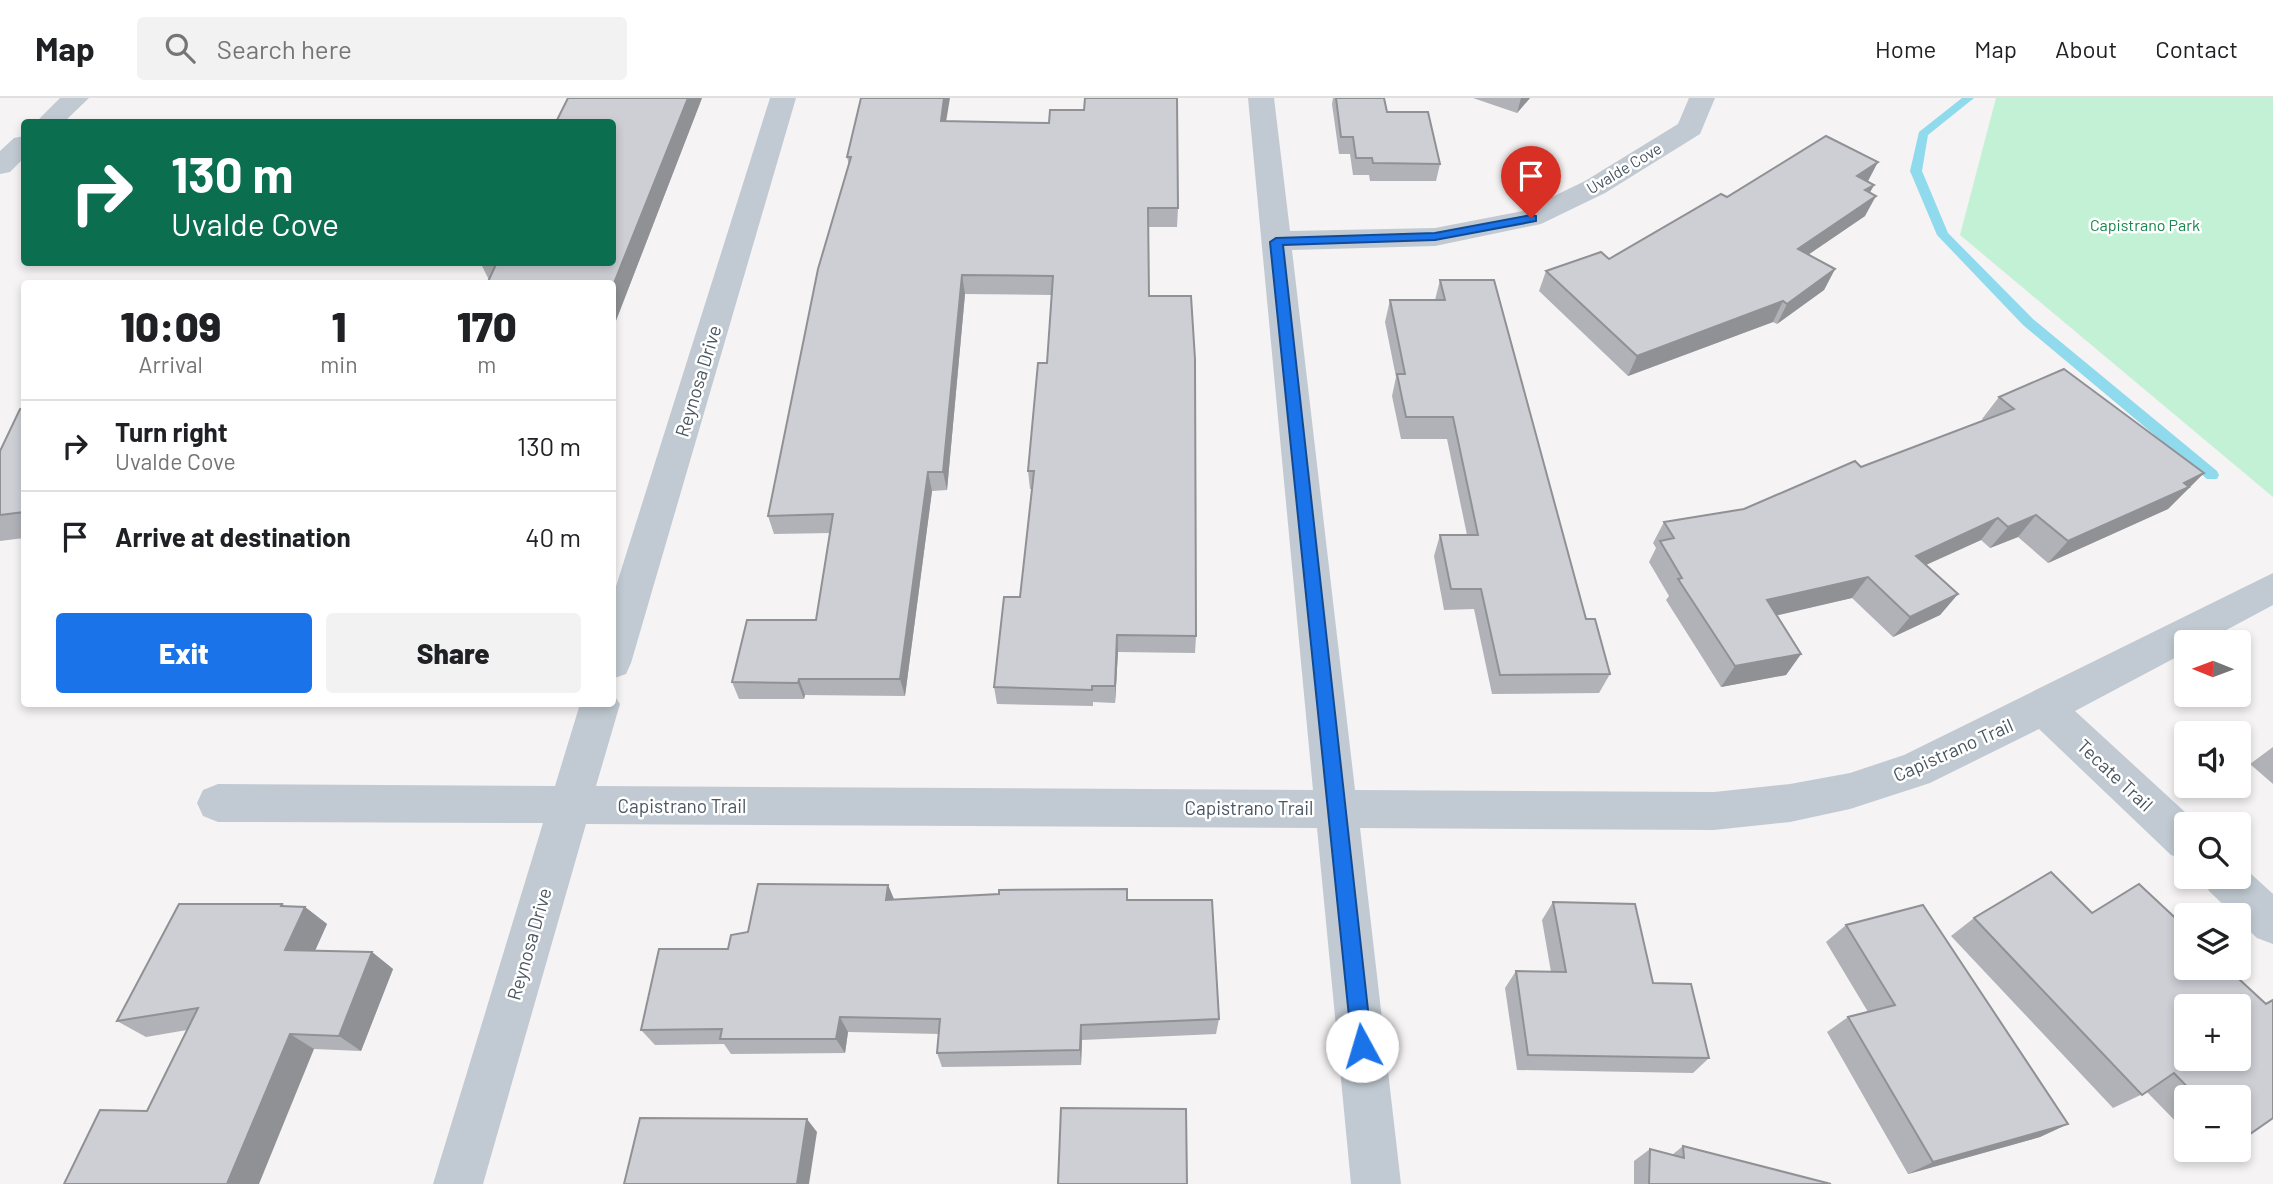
<!DOCTYPE html>
<meta charset="utf-8">
<style>
body{margin:0;font-family:Barlow,sans-serif;background:#f2f2f2;color:#202124;height:100vh;display:flex;flex-direction:column;font-size:26px;white-space:nowrap}
*{box-sizing:border-box;margin:0}
p{font-size:23px;color:#757577}
.icon{flex:none;width:38px;height:38px;fill:none;stroke:currentColor;stroke-width:2;stroke-linecap:round;stroke-linejoin:round}
.map{position:relative;flex:1;overflow:hidden}
.drawer{position:absolute;left:21px;top:182px;width:595px;height:427px;display:flex;flex-direction:column;background:#fff;border-radius:7px;box-shadow:0 4px 10px #0003}
.drawer>*{flex:none}
.banner{position:absolute;left:21px;top:21px;width:595px;height:147px;border-radius:7px;box-shadow:0 4px 10px #0003;background:#0b6e4f;color:#fff;overflow:hidden}
.needle{width:46px;rotate:271deg}
.fabs{position:absolute;left:2174px;top:532px;display:grid;gap:14px}
.fabs a{display:grid;place-items:center;width:77px;height:77px;border-radius:7px;background:#fff;box-shadow:0 4px 10px #0003;font-size:35px}
.pin{position:absolute;display:grid;place-items:center;width:60px;height:60px;color:#fff;margin:-72px -30px;border-radius:50% 50% 50% 0;rotate:-45deg;box-shadow:0 0 7px #0007}
.pin .icon{rotate:45deg}
.me{position:absolute;width:77px;margin:-38px;rotate:354deg;stroke-linejoin:round;filter:drop-shadow(0 0 5px #0008)}
.turn{display:flex;align-items:center;gap:24px;height:147px;padding:0 35px;font-size:32px}
.turn .icon{width:91px;height:91px;stroke-width:2.5}
.turn b{display:block;font-size:49px;line-height:60px}
.eta{display:flex;justify-content:space-evenly;align-items:center;height:119px;text-align:center}
.eta b{font-size:42px;font-weight:800;line-height:49px}
.action{display:flex;gap:14px;margin-top:auto;padding:14px 35px}
.action a{flex:1;height:80px;border-radius:7px;background:#1a73e8;color:#fff;font-size:28px;font-weight:800;line-height:80px;text-align:center}
.action a+a{background:#f2f2f2;color:#202124}
ul{padding:0;list-style:none}
li{display:flex;align-items:center;gap:21px;height:91px;padding:0 35px;border-top:2px solid #e0e0e0}
li div{flex:1}
li b{display:block;font-size:26px}
li em{font-style:normal}
header{display:flex;align-items:center;gap:42px;box-sizing:border-box;height:98px;padding:0 35px;background:#fff;border-bottom:2px solid #e0e0e0}
header strong{font-size:33px}
nav{display:flex;gap:38px;margin-inline-start:auto;font-size:24px}
.search{width:490px;height:63px;background:#f2f2f2;display:flex;align-items:center;gap:18px;box-sizing:border-box;padding:0 24px;border-radius:7px;color:#757577;font-size:26px}
.map>svg:first-child{display:block}
.green{fill:#c3f1d5}
.lines{fill:none;stroke-linecap:round;stroke-linejoin:round}
.stream{fill:#90daee;fill-rule:evenodd}
.minor{fill:#c1cad2;fill-rule:evenodd}
.wall{fill:#b0b2b7}
.shaded-wall{fill:#909195}
.building{fill:#cdcfd5;stroke:#909195;stroke-width:2;fill-rule:evenodd}
.route{fill:#1a73e8;stroke:#114b97;stroke-width:2}
.labels{text-anchor:middle;stroke-width:5;stroke-linejoin:round;paint-order:stroke}
.far-street-label{font-size:16px;fill:#4a5661;stroke:#fff}
.far-park-label{font-size:16px;fill:#17864f;stroke:#fff}
.street-label{font-size:19px;fill:#4a5661;stroke:#fff}
</style>
<header>
<strong>Map</strong>
<div class="search"><svg class="icon" aria-label="search" viewBox="0 0 24 24"><circle cx="10" cy="10" r="6"/><path d="M15 15l6 6"/></svg>Search here</div>
<nav><a>Home</a><a>Map</a><a>About</a><a>Contact</a></nav>
</header>
<div class="map">
<svg width="2273" height="1086" viewBox="0 0 2273 1086">
<rect width="100%" height="100%" fill="#f5f3f3"/>
<!-- green -->
<path class="green" d="M 1996,0 L 2273,0 L 2273,399 L 1960,137 Z"/>
<g class="lines">
<!-- stream -->
<path class="stream" d="M 1962,0 L 1974,0 L 1928,37 L 1922,73 L 1948,135 L 2033,221 L 2217,373 L 2219,377 L 2217,381 L 2207,381 L 2023,227 L 1937,137 L 1910,73 L 1919,34 Z"/>
<!-- minor -->
<g class="minor">
<path d="M 60,0 L 89,0 L 64,24 L 36,24 Z"/>
<path d="M 770,0 L 796,0 L 631,565 L 626,576 L 612,581 L 612,501 Z"/>
<path d="M 1248,0 L 1274,0 L 1290,133 L 1435,130 L 1523,113 L 1585,83 L 1678,26 L 1689,0 L 1715,0 L 1700,36 L 1605,95 L 1541,126 L 1435,148 L 1292,152 L 1355,692 L 1714,694 L 1790,686 L 1850,675 L 1904,657 L 2273,475 L 2273,507 L 2204,544 L 2186,544 L 2186,554 L 2075,613 L 2198,726 L 2186,726 L 2186,762 L 2171,757 L 2039,631 L 1930,685 L 1850,711 L 1790,724 L 1714,732 L 1360,730 L 1401,1086 L 1351,1086 L 1317,730 L 586,726 L 483,1086 L 433,1086 L 543,725 L 218,724 L 203,718 L 197,705 L 203,692 L 218,686 L 555,688 L 580,606 L 612,606 L 612,594 L 620,606 L 596,688 L 1313,692 Z"/>
<path d="M 24,38 L 24,60 L 10,74 L 0,76 L 0,53 L 14,40 Z"/>
<path d="M 2238,764 L 2273,796 L 2273,846 L 2257,840 L 2238,822 L 2238,817 L 2234,817 L 2209,793 L 2202,779 L 2238,779 Z"/>
</g>
</g>
<!-- wall -->
<g class="wall">
<path d="M 702,0 L 612,233 L 612,186 L 489,182 L 480,164 L 612,164 Z"/>
<path d="M 1333,0 L 1384,0 L 1387,14 L 1440,66 L 1436,83 L 1370,83 L 1369,77 L 1353,77 L 1350,56 L 1339,56 L 1332,6 Z"/>
<path d="M 1473,0 L 1530,0 L 1517,15 Z"/>
<path d="M 946,24 L 1178,110 L 1177,129 L 1148,129 L 1149,198 L 1196,538 L 1195,555 L 1118,554 L 1115,605 L 1093,604 L 1093,608 L 997,606 L 994,589 L 1020,499 L 1032,391 L 1030,391 L 1028,373 L 1047,265 L 1052,197 L 965,196 L 947,392 L 932,393 L 905,598 L 805,597 L 804,601 L 739,601 L 732,584 L 816,522 L 830,435 L 774,436 L 768,418 L 849,67 L 847,59 Z"/>
<path d="M 1868,83 L 1874,87 L 1870,94 L 1865,118 L 1808,157 L 1835,171 L 1824,192 L 1777,226 L 1773,224 L 1628,278 L 1539,193 L 1546,173 L 1609,161 Z"/>
<path d="M 1440,182 L 1610,576 L 1599,595 L 1492,596 L 1474,511 L 1444,512 L 1434,458 L 1440,437 L 1467,437 L 1447,341 L 1401,341 L 1392,298 L 1396,279 L 1385,224 L 1390,202 L 1435,202 Z"/>
<path d="M 1999,299 L 2204,375 L 2168,411 L 2048,465 L 2018,439 L 1990,450 L 1981,442 L 1926,467 L 1958,496 L 1940,517 L 1893,539 L 1852,500 L 1776,517 L 1801,556 L 1786,577 L 1721,589 L 1666,502 L 1669,498 L 1649,464 L 1656,450 L 1653,445 L 1664,424 L 1744,411 L 1861,369 L 1983,322 L 1982,321 Z"/>
<path d="M 24,310 L 24,440 L 0,443 L 0,353 Z"/>
<path d="M 368,606 L 441,606 L 441,607 Z"/>
<path d="M 2273,649 L 2273,686 L 2250,666 Z"/>
<path d="M 888,787 L 894,801 L 1127,802 L 1219,921 L 1216,936 L 1082,942 L 1081,967 L 942,969 L 937,955 L 939,936 L 848,934 L 845,955 L 731,956 L 724,946 L 655,947 L 641,932 L 748,834 Z"/>
<path d="M 1553,804 L 1653,885 L 1709,960 L 1693,975 L 1517,972 L 1505,890 L 1516,873 L 1551,874 L 1542,822 Z"/>
<path d="M 282,806 L 286,808 L 305,809 L 327,826 L 315,853 L 372,854 L 393,871 L 361,953 L 314,951 L 147,1013 L 187,932 L 146,939 L 117,923 Z"/>
<path d="M 2092,815 L 2265,905 L 2273,901 L 2240,1043 L 2238,1044 L 2238,999 L 2186,999 L 2186,1034 L 2147,994 L 2113,1010 L 1951,838 L 1974,820 Z"/>
<path d="M 1846,827 L 2068,1026 L 2040,1039 L 1908,1076 L 1827,934 L 1848,919 L 1868,914 L 1826,844 Z"/>
<path d="M 1683,1048 L 1831,1086 L 1634,1086 L 1634,1063 L 1650,1051 L 1672,1057 Z"/>
<path d="M 2202,1052 L 2218,1052 L 2207,1056 Z"/>
</g>
<!-- shaded-wall -->
<g class="shaded-wall">
<path d="M 688,0 L 702,0 L 612,233 L 612,190 Z"/>
<path d="M 944,0 L 950,0 L 943,42 L 941,23 Z"/>
<path d="M 1521,0 L 1530,0 L 1517,15 Z"/>
<path d="M 1878,64 L 1867,85 L 1857,78 Z"/>
<path d="M 1874,87 L 1863,107 L 1876,98 L 1865,118 L 1787,171 L 1798,151 L 1865,92 Z"/>
<path d="M 1835,171 L 1824,192 L 1777,226 L 1787,206 Z"/>
<path d="M 962,177 L 965,196 L 947,392 L 943,374 Z"/>
<path d="M 1783,203 L 1773,224 L 1628,278 L 1637,258 Z"/>
<path d="M 928,374 L 932,393 L 905,598 L 900,581 Z"/>
<path d="M 2204,375 L 2168,411 L 2048,465 L 2068,443 Z"/>
<path d="M 2036,417 L 2018,439 L 1990,450 L 2008,429 Z"/>
<path d="M 1998,420 L 1981,442 L 1899,479 L 1916,458 Z"/>
<path d="M 1868,479 L 1852,500 L 1753,523 L 1767,502 Z"/>
<path d="M 1958,496 L 1940,517 L 1893,539 L 1910,519 Z"/>
<path d="M 1117,537 L 1118,554 L 1115,605 L 1115,588 Z"/>
<path d="M 1801,556 L 1786,577 L 1721,589 L 1735,568 Z"/>
<path d="M 799,581 L 805,597 L 804,601 L 798,585 Z"/>
<path d="M 888,787 L 895,804 L 886,802 Z"/>
<path d="M 282,806 L 300,819 L 305,809 L 327,826 L 308,868 L 285,852 L 281,808 Z"/>
<path d="M 372,854 L 393,871 L 361,953 L 339,938 Z"/>
<path d="M 840,919 L 848,934 L 845,955 L 836,941 Z"/>
<path d="M 1081,927 L 1082,942 L 1081,967 L 1080,952 Z"/>
<path d="M 290,936 L 314,951 L 259,1086 L 227,1086 Z"/>
<path d="M 807,1021 L 817,1034 L 809,1086 L 797,1086 Z"/>
<path d="M 2068,1026 L 2040,1039 L 1908,1076 L 1933,1064 Z"/>
</g>
<!-- building -->
<g class="building">
<path d="M 568,0 L 688,0 L 612,190 L 612,186 L 487,186 L 497,164 L 612,164 L 612,24 L 556,24 Z"/>
<path d="M 861,0 L 944,0 L 941,23 L 1049,25 L 1050,12 L 1084,12 L 1085,0 L 1177,0 L 1178,110 L 1148,110 L 1149,198 L 1191,198 L 1195,261 L 1196,538 L 1117,537 L 1115,588 L 1092,588 L 1092,592 L 994,589 L 1004,499 L 1020,499 L 1034,373 L 1028,373 L 1038,265 L 1047,265 L 1053,178 L 962,177 L 943,374 L 928,374 L 900,581 L 799,581 L 798,585 L 732,584 L 747,522 L 816,522 L 833,416 L 768,418 L 818,171 L 851,59 L 847,59 Z"/>
<path d="M 1336,0 L 1384,0 L 1387,14 L 1428,14 L 1440,66 L 1373,65 L 1372,60 L 1356,60 L 1353,39 L 1341,39 Z"/>
<path d="M 1826,38 L 1878,64 L 1857,78 L 1874,87 L 1865,92 L 1876,98 L 1798,151 L 1835,171 L 1787,206 L 1783,203 L 1637,258 L 1546,173 L 1601,154 L 1609,161 L 1721,96 L 1727,99 Z"/>
<path d="M 1440,182 L 1494,182 L 1586,521 L 1595,521 L 1610,576 L 1500,577 L 1481,491 L 1451,491 L 1440,437 L 1478,437 L 1453,319 L 1406,319 L 1397,276 L 1405,276 L 1390,202 L 1445,202 Z"/>
<path d="M 2064,271 L 2204,375 L 2184,385 L 2189,389 L 2068,443 L 2036,417 L 2008,429 L 1998,420 L 1916,458 L 1958,496 L 1910,519 L 1868,479 L 1767,502 L 1801,556 L 1735,568 L 1678,481 L 1682,480 L 1660,443 L 1674,440 L 1664,424 L 1744,411 L 1855,363 L 1861,369 L 2014,311 L 1999,299 Z"/>
<path d="M 24,310 L 24,414 L 0,417 L 0,353 L 20,311 Z"/>
<path d="M 2051,774 L 2092,815 L 2139,786 L 2186,830 L 2186,870 L 2227,870 L 2266,906 L 2273,902 L 2273,1020 L 2240,1043 L 2238,1042 L 2238,999 L 2197,999 L 2174,975 L 2142,997 L 1974,820 ZM 2186,908 L 2238,908 L 2238,961 L 2186,961 Z"/>
<path d="M 758,786 L 888,787 L 886,802 L 999,796 L 999,792 L 1127,791 L 1127,802 L 1212,802 L 1219,921 L 1081,927 L 1080,952 L 937,955 L 940,921 L 840,919 L 836,941 L 720,941 L 722,931 L 641,932 L 659,851 L 728,851 L 731,837 L 748,834 Z"/>
<path d="M 1553,804 L 1635,806 L 1653,885 L 1691,886 L 1709,960 L 1528,957 L 1516,873 L 1566,874 Z"/>
<path d="M 179,806 L 282,806 L 281,808 L 305,809 L 285,852 L 372,854 L 339,938 L 290,936 L 227,1086 L 64,1086 L 100,1012 L 147,1013 L 198,910 L 117,923 Z"/>
<path d="M 1923,807 L 2068,1026 L 1933,1064 L 1848,919 L 1895,907 L 1846,827 Z"/>
<path d="M 1061,1010 L 1186,1011 L 1187,1086 L 1058,1086 Z"/>
<path d="M 640,1020 L 807,1021 L 797,1086 L 624,1086 Z"/>
<path d="M 1683,1048 L 1831,1086 L 1649,1086 L 1650,1051 L 1684,1060 Z"/>
</g>
<!-- route -->
<path class="route" d="M 1531,117 L 1536,118 L 1536,123 L 1435,142 L 1283,147 L 1372,948 L 1369,955 L 1362,958 L 1355,955 L 1352,948 L 1270,144 L 1276,140 L 1435,135 Z"/>
<g class="labels">
<!-- far-street labels -->
<g class="far-street-label">
<text transform="translate(1624 70) rotate(-31)" y="6">Uvalde Cove</text>
</g>
<!-- far-park labels -->
<g class="far-park-label">
<text x="2145" y="133">Capistrano Park</text>
</g>
<!-- street labels -->
<g class="street-label">
<text transform="translate(698 283) rotate(-73)" y="7">Reynosa Drive</text>
<text transform="translate(1953 652) rotate(-24)" y="7">Capistrano Trail</text>
<text transform="translate(2115 677) rotate(43)" y="7">Tecate Trail</text>
<text x="682" y="715">Capistrano Trail</text>
<text x="1249" y="717">Capistrano Trail</text>
<text transform="translate(529 846) rotate(-74)" y="7">Reynosa Drive</text>
</g>
</g>
</svg>
<div class="fabs">
<a><svg class="needle" viewBox="-14 -14 28 28"><path d="M0-13l5 13h-10z" fill="#e53935"/><path d="M0 13l5-13h-10z" fill="#757577"/></svg></a>
<a><svg class="icon" aria-label="sound" viewBox="0 0 24 24"><path d="M4 9h4l5-4v14l-5-4H4zM17 9q2 3 0 6"/></svg></a>
<a><svg class="icon" aria-label="search" viewBox="0 0 24 24"><circle cx="10" cy="10" r="6"/><path d="M15 15l6 6"/></svg></a>
<a><svg class="icon" aria-label="layers" viewBox="0 0 24 24"><path d="M12 4l9 5-9 5-9-5zM3 14l9 5 9-5"/></svg></a>
<a>+</a>
<a>−</a>
</div>
<div class="pin" style="left:1531px;top:120px;background:#d93025"><svg class="icon" aria-label="arrive" viewBox="0 0 24 24"><path d="M6 21V4h12l-3 4 3 4H6"/></svg></div>
<svg class="me" style="left:1362px;top:948px" viewBox="-20 -20 40 40"><circle r="19" fill="#fff"/><path d="M0-13L10 11 0 6-10 11z" fill="#1a73e8"/></svg>
<div class="banner">
<div class="turn"><svg class="icon" aria-label="right" viewBox="0 0 24 24"><path d="M7 20v-9h11M14 6l5 5-5 5"/></svg><div><b>130 m</b>Uvalde Cove</div></div>
</div>
<section class="drawer">
<div class="eta">
<div><b>10:09</b><p>Arrival</p></div>
<div><b>1</b><p>min</p></div>
<div><b>170</b><p>m</p></div>
</div>
<ul>
<li><svg class="icon" aria-label="right" viewBox="0 0 24 24"><path d="M7 20v-9h11M14 6l5 5-5 5"/></svg><div><b>Turn right</b><p>Uvalde Cove</p></div><em>130 m</em></li>
<li><svg class="icon" aria-label="arrive" viewBox="0 0 24 24"><path d="M6 21V4h12l-3 4 3 4H6"/></svg><div><b>Arrive at destination</b></div><em>40 m</em></li>
</ul>
<div class="action"><a>Exit</a><a>Share</a></div>
</section>
</div>
